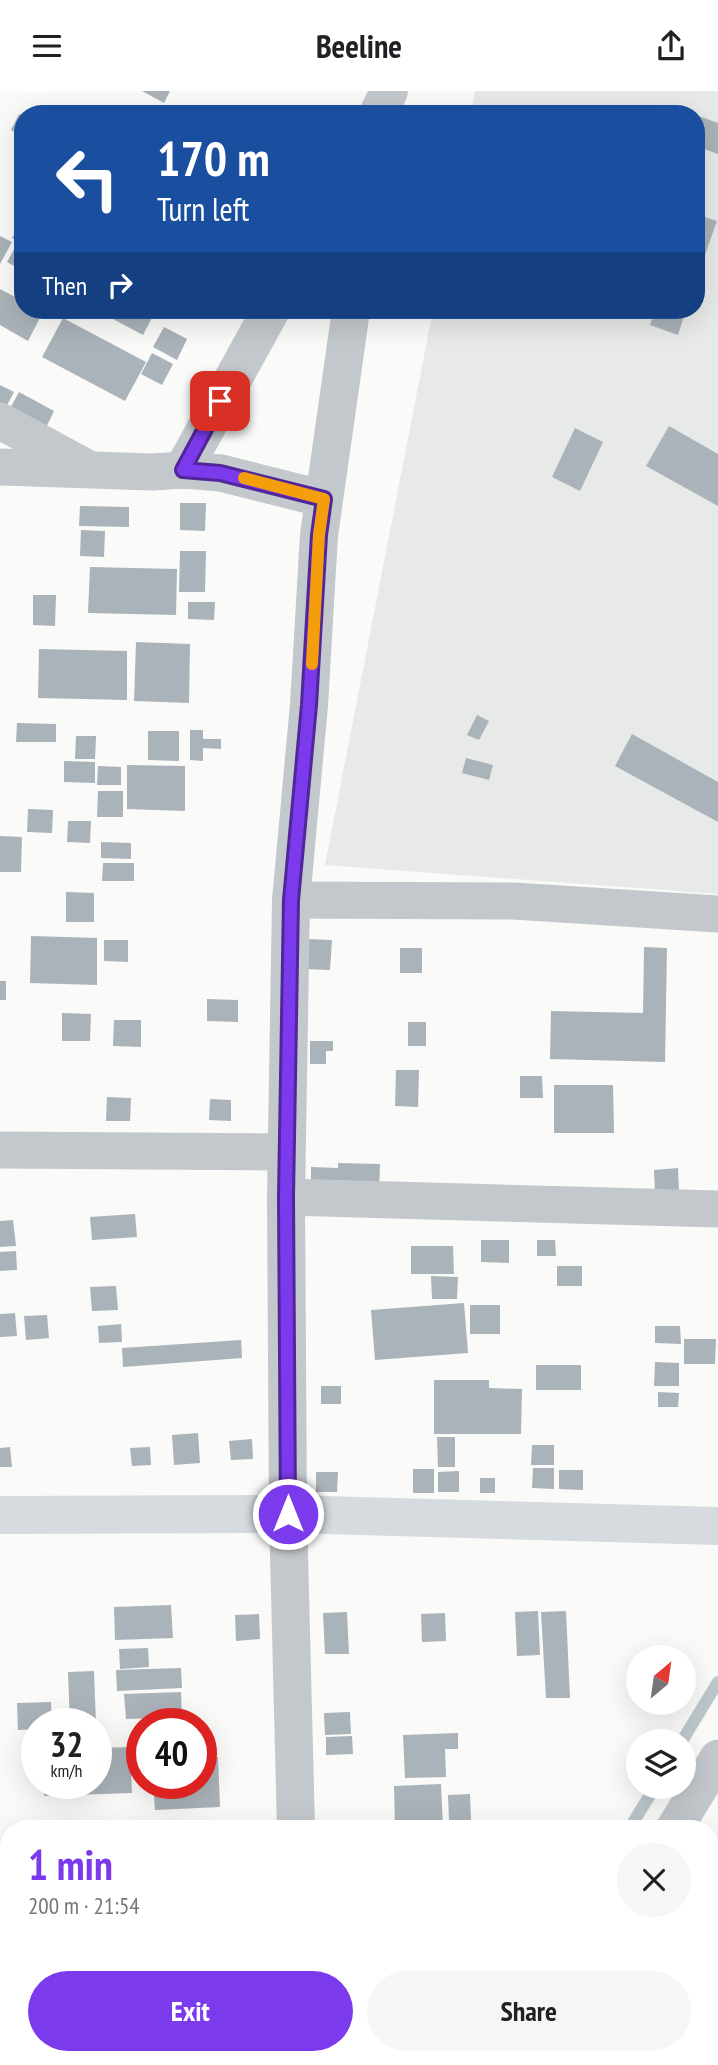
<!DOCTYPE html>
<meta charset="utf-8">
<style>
body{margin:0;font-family:"PT Sans Narrow",sans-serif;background:#f6f6f6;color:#202124;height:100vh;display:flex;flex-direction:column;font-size:26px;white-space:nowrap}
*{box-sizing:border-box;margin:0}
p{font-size:23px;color:#757577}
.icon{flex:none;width:38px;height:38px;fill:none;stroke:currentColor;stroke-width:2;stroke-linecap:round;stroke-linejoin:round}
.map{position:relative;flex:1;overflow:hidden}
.details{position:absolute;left:0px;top:1729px;width:719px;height:245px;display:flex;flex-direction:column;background:#fff;border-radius:28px 28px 0 0;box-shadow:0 7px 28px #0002}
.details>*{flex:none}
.guide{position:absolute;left:14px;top:14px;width:691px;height:214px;border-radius:28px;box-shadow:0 7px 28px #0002;background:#1a4fa0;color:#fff;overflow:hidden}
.needle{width:46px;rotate:29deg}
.controls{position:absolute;left:626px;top:1554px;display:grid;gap:14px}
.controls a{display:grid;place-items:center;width:70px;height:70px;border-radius:50%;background:#fff;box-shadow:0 7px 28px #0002;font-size:35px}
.speed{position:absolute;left:21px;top:1617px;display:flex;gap:14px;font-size:35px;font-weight:700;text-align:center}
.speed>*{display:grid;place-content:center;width:91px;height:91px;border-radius:50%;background:#fff;box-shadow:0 7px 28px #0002;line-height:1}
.speed small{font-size:18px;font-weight:400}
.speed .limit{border:10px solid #d22;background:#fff;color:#111}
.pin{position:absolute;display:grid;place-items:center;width:60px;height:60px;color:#fff;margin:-30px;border-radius:14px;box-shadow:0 4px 10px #0006}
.me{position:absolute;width:77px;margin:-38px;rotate:0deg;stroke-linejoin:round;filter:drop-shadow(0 0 5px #0008)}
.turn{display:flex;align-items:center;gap:24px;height:147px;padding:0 28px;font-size:32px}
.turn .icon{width:91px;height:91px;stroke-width:2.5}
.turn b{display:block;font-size:49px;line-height:60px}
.then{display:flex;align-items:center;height:66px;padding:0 28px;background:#0003;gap:14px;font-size:26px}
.round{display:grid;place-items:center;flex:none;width:74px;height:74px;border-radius:37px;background:#f6f6f6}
.headline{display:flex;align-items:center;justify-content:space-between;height:119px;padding:0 28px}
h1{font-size:42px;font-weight:800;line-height:52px;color:#7c3aed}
.button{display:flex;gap:14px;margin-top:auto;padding:14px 28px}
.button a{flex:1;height:80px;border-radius:42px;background:#7c3aed;color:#fff;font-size:28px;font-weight:800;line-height:80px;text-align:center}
.button a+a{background:#f6f6f6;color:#202124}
header{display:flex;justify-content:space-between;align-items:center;height:91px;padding:0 28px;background:#fff;font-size:32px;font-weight:800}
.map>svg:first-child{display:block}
.built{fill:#e8e9e9}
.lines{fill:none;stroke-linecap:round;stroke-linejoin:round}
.stream{stroke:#bbc7cb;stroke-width:12}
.building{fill:#aab3b9}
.minor{stroke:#c3c8cc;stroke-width:37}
.tertiary{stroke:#c3c8cc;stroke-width:38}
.secondary{stroke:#d6dbdf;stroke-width:38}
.route-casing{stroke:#51269a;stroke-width:18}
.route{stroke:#7c3aed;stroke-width:12}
.slow{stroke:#f59e0b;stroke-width:12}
</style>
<header><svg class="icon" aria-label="menu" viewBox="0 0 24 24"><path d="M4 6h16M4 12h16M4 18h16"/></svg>Beeline<svg class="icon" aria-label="share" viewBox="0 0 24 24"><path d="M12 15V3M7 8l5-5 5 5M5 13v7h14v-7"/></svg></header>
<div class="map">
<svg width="718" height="1974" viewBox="0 0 718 1974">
<rect width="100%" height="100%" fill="#fafaf8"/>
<!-- built -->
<path class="built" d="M 475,0 L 718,0 L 718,803 L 325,774 L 433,219 L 696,219 L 696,23 L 471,23 Z"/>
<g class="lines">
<!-- stream -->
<g class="stream">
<path d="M 682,1650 L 718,1591"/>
<path d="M 629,1738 L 655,1696"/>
</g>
</g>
<!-- building -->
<g class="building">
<path d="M 142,0 L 170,0 L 164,12 Z"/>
<path d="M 95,14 L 111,23 L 91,23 Z"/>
<path d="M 19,23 L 23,25 L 23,46 L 11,39 Z"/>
<path d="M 696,24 L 718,32 L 718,63 L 696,55 Z"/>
<path d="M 696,123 L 717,130 L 705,164 L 696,161 Z"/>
<path d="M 23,128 L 23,153 L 12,147 Z"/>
<path d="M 0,145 L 12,151 L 0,173 Z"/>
<path d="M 17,153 L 23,156 L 23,180 L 7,171 Z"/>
<path d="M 0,198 L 23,210 L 23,219 L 39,219 L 43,221 L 28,250 L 0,234 Z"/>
<path d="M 96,219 L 156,219 L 143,244 Z"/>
<path d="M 194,219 L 214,219 L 210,227 Z"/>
<path d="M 655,219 L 686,219 L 678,244 L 650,234 Z"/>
<path d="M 63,227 L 146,271 L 125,310 L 42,266 Z"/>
<path d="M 164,236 L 187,248 L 177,269 L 153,256 Z"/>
<path d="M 152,262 L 173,273 L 162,294 L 141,283 Z"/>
<path d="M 0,294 L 14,301 L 6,316 L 0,313 Z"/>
<path d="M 19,301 L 54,320 L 43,343 L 7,323 Z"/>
<path d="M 669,335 L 718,363 L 718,415 L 646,375 Z"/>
<path d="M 575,337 L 603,351 L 580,400 L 552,386 Z"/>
<path d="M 180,412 L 206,412 L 205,440 L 180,439 Z"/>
<path d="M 80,415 L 129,416 L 129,436 L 79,435 Z"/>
<path d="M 81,439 L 105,440 L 104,466 L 80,465 Z"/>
<path d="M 180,460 L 206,460 L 205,501 L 179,501 Z"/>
<path d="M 90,476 L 177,478 L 176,524 L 88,522 Z"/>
<path d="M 33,504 L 56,504 L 55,535 L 33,534 Z"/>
<path d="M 188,511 L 215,511 L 214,529 L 188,528 Z"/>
<path d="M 136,551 L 190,553 L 189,612 L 134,610 Z"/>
<path d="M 39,558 L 127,560 L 127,609 L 38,607 Z"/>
<path d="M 477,624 L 489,630 L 479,649 L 467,644 Z"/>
<path d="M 17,632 L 56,633 L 56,651 L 16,651 Z"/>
<path d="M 190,639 L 203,639 L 203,648 L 221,648 L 221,658 L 203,657 L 203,670 L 190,669 Z"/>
<path d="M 148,640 L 179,640 L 179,670 L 148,669 Z"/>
<path d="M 632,643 L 718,691 L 718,731 L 615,675 Z"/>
<path d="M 76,645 L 96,645 L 95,668 L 75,668 Z"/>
<path d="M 466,667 L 493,674 L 489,689 L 462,682 Z"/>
<path d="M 64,670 L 95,671 L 95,692 L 64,691 Z"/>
<path d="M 127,674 L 185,675 L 185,720 L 127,718 Z"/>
<path d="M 98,675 L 121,676 L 121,694 L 97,694 Z"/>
<path d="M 98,700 L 123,700 L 123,726 L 97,726 Z"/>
<path d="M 28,718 L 53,719 L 52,742 L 27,741 Z"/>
<path d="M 68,730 L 91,730 L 90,752 L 67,751 Z"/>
<path d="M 0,745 L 22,746 L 21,781 L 0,781 Z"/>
<path d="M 101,751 L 131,752 L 131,768 L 101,767 Z"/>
<path d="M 103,772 L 134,772 L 134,790 L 102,790 Z"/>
<path d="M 66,801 L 94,802 L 94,831 L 66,831 Z"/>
<path d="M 31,845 L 97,847 L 97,894 L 30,892 Z"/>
<path d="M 307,848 L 332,849 L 330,879 L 305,878 Z"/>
<path d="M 104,849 L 128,849 L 128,871 L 104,870 Z"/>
<path d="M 644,856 L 667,857 L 665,971 L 550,968 L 551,920 L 643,922 Z"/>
<rect x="400" y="857" width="22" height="25"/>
<rect x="0" y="890" width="6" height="19"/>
<path d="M 207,908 L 238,909 L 238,931 L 207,930 Z"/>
<path d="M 62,922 L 91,923 L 90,950 L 62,950 Z"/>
<path d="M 114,929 L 141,929 L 141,956 L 113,955 Z"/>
<rect x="408" y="931" width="18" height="24"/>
<path d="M 310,950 L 333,950 L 333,960 L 326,960 L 326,973 L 310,973 Z"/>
<path d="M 396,979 L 419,979 L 418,1016 L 395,1015 Z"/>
<path d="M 520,985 L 542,985 L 543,1007 L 520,1007 Z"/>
<path d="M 554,994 L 613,994 L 614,1042 L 554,1042 Z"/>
<path d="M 107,1006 L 131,1007 L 130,1030 L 106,1030 Z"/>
<path d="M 210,1008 L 231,1009 L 231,1030 L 209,1029 Z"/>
<path d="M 338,1072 L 380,1073 L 379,1102 L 311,1102 L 311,1076 L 338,1077 Z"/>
<path d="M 678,1077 L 679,1101 L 655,1102 L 654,1079 Z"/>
<path d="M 135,1123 L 137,1146 L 92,1149 L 90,1126 Z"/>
<path d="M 13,1129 L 16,1155 L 0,1156 L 0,1130 Z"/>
<path d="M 481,1149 L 509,1149 L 509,1172 L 481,1171 Z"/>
<path d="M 537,1149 L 555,1149 L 556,1165 L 537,1165 Z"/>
<path d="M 411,1155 L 453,1155 L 454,1183 L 411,1183 Z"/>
<path d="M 16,1160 L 17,1179 L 0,1180 L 0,1161 Z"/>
<rect x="557" y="1175" width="25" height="20"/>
<path d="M 431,1185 L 458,1186 L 457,1208 L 432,1208 Z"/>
<path d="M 116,1195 L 118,1219 L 92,1220 L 90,1196 Z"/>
<path d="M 464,1212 L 468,1262 L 375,1269 L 371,1219 Z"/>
<rect x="470" y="1214" width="30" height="29"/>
<path d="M 15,1222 L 17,1245 L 0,1246 L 0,1223 Z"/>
<path d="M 47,1224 L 49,1247 L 26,1249 L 24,1225 Z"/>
<path d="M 121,1233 L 122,1251 L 99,1252 L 98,1235 Z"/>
<path d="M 655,1235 L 680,1235 L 681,1253 L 655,1252 Z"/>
<path d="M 684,1248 L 716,1248 L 715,1273 L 684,1273 Z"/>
<path d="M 241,1249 L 242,1267 L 123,1276 L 122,1257 Z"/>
<path d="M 655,1271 L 679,1272 L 679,1295 L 654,1295 Z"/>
<rect x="536" y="1274" width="45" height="25"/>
<path d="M 434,1289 L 489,1289 L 489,1297 L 522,1298 L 521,1343 L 434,1343 Z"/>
<rect x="321" y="1295" width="20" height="18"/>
<path d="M 658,1301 L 679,1302 L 678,1316 L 658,1316 Z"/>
<path d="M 198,1342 L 200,1372 L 174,1374 L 172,1344 Z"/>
<path d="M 437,1346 L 455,1346 L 455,1376 L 438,1376 Z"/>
<path d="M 252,1348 L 253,1368 L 231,1369 L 229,1350 Z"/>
<path d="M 532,1354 L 554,1354 L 554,1374 L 531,1374 Z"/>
<path d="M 10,1356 L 12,1376 L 0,1376 L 0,1357 Z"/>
<path d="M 150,1356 L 151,1374 L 132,1375 L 130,1357 Z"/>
<path d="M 533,1377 L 554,1377 L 554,1398 L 532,1397 Z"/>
<rect x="413" y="1378" width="21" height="24"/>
<path d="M 559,1379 L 583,1379 L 583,1399 L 559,1398 Z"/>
<path d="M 459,1380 L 459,1401 L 438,1401 L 438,1381 Z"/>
<path d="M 316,1381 L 338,1381 L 337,1401 L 316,1401 Z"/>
<rect x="480" y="1387" width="15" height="15"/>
<path d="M 171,1514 L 173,1547 L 115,1549 L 114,1516 Z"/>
<path d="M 538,1520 L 540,1564 L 517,1565 L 515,1521 Z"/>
<path d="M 566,1520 L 570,1607 L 546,1607 L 541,1521 Z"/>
<path d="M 347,1521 L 349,1563 L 325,1563 L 323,1522 Z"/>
<path d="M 445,1522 L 446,1550 L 422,1551 L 421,1523 Z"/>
<path d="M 259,1523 L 260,1548 L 236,1550 L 235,1524 Z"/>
<path d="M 148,1557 L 149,1576 L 120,1578 L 119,1558 Z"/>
<path d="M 181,1577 L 182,1597 L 117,1600 L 116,1579 Z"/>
<path d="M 94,1580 L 96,1633 L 70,1633 L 68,1581 Z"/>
<path d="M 181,1601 L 182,1626 L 126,1628 L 124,1603 Z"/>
<path d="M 51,1611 L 52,1633 L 37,1633 L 37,1638 L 18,1639 L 17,1612 Z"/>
<path d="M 350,1621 L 351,1643 L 325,1644 L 324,1622 Z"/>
<path d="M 458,1642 L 458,1658 L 445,1658 L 446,1686 L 405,1687 L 403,1644 Z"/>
<path d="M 352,1645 L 353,1663 L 326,1664 L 326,1646 Z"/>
<path d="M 130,1656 L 132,1702 L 44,1705 L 44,1692 L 96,1692 L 96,1657 Z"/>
<path d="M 218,1666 L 220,1716 L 155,1719 L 153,1692 L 201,1692 L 201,1667 Z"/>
<path d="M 441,1693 L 443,1738 L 395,1738 L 394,1695 Z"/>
<path d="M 470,1703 L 471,1729 L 449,1730 L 448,1704 Z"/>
<path d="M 718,1816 L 718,1853 L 710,1848 L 710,1830 Z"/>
<path d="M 718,1896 L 718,1923 L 710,1919 L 710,1910 Z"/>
<rect x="348" y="1965" width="30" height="9"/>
<path d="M 277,1967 L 277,1974 L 250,1974 L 250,1968 Z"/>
</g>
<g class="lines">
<!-- minor -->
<g class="minor">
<path d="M 0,330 L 85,376"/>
<path d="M 0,376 L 152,381 L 183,379 L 221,382 L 324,408"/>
<path d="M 291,809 L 514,810 L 718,823"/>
<path d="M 0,1059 L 286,1061"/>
<path d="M 286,1106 L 718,1118"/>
<path d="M 674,1738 L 718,1667"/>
<path d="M 709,1965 L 718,1970"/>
<path d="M 529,1974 L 535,1965"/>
</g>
<!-- tertiary -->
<g class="tertiary">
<path d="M 378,23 L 389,0"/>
<path d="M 183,379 L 271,219"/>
<path d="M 296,1738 L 288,1423 L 286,1106 L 291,809 L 309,614 L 319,444 L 351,219"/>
<path d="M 303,1965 L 303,1974"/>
</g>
<!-- secondary -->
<path class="secondary" d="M 0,1424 L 288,1423 L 718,1435"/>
</g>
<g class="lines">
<defs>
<path id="route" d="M 220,310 L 183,379 L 220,382 L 324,408 L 319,444 L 309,614 L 291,809 L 286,1105 L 288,1423"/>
</defs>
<!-- route casing -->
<use href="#route" class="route-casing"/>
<!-- route -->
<use href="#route" class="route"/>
<!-- slow -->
<path class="slow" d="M 244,387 L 324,408 L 319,444 L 312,573"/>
</g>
</svg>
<div class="controls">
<a><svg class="needle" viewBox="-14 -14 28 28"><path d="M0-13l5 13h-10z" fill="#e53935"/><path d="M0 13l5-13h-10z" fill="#757577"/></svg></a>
<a><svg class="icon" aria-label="layers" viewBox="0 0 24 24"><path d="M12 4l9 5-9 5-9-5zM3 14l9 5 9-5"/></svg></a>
</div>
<div class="speed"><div>32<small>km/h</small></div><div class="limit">40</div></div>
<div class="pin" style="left:220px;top:310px;background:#d93025"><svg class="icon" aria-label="arrive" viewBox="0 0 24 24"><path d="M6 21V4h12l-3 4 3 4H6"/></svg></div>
<svg class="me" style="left:288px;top:1423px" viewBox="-20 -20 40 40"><circle r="17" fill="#7c3aed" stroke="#fff" stroke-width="3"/><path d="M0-11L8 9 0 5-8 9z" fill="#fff"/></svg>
<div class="guide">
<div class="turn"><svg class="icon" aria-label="left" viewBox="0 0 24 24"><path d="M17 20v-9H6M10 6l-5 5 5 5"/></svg><div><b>170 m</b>Turn left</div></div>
<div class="then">Then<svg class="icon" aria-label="right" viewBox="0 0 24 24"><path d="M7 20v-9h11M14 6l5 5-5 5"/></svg></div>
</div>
<section class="details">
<div class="headline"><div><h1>1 min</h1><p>200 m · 21:54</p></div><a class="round"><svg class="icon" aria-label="close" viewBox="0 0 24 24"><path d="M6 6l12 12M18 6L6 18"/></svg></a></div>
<div class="button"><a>Exit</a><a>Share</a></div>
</section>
</div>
